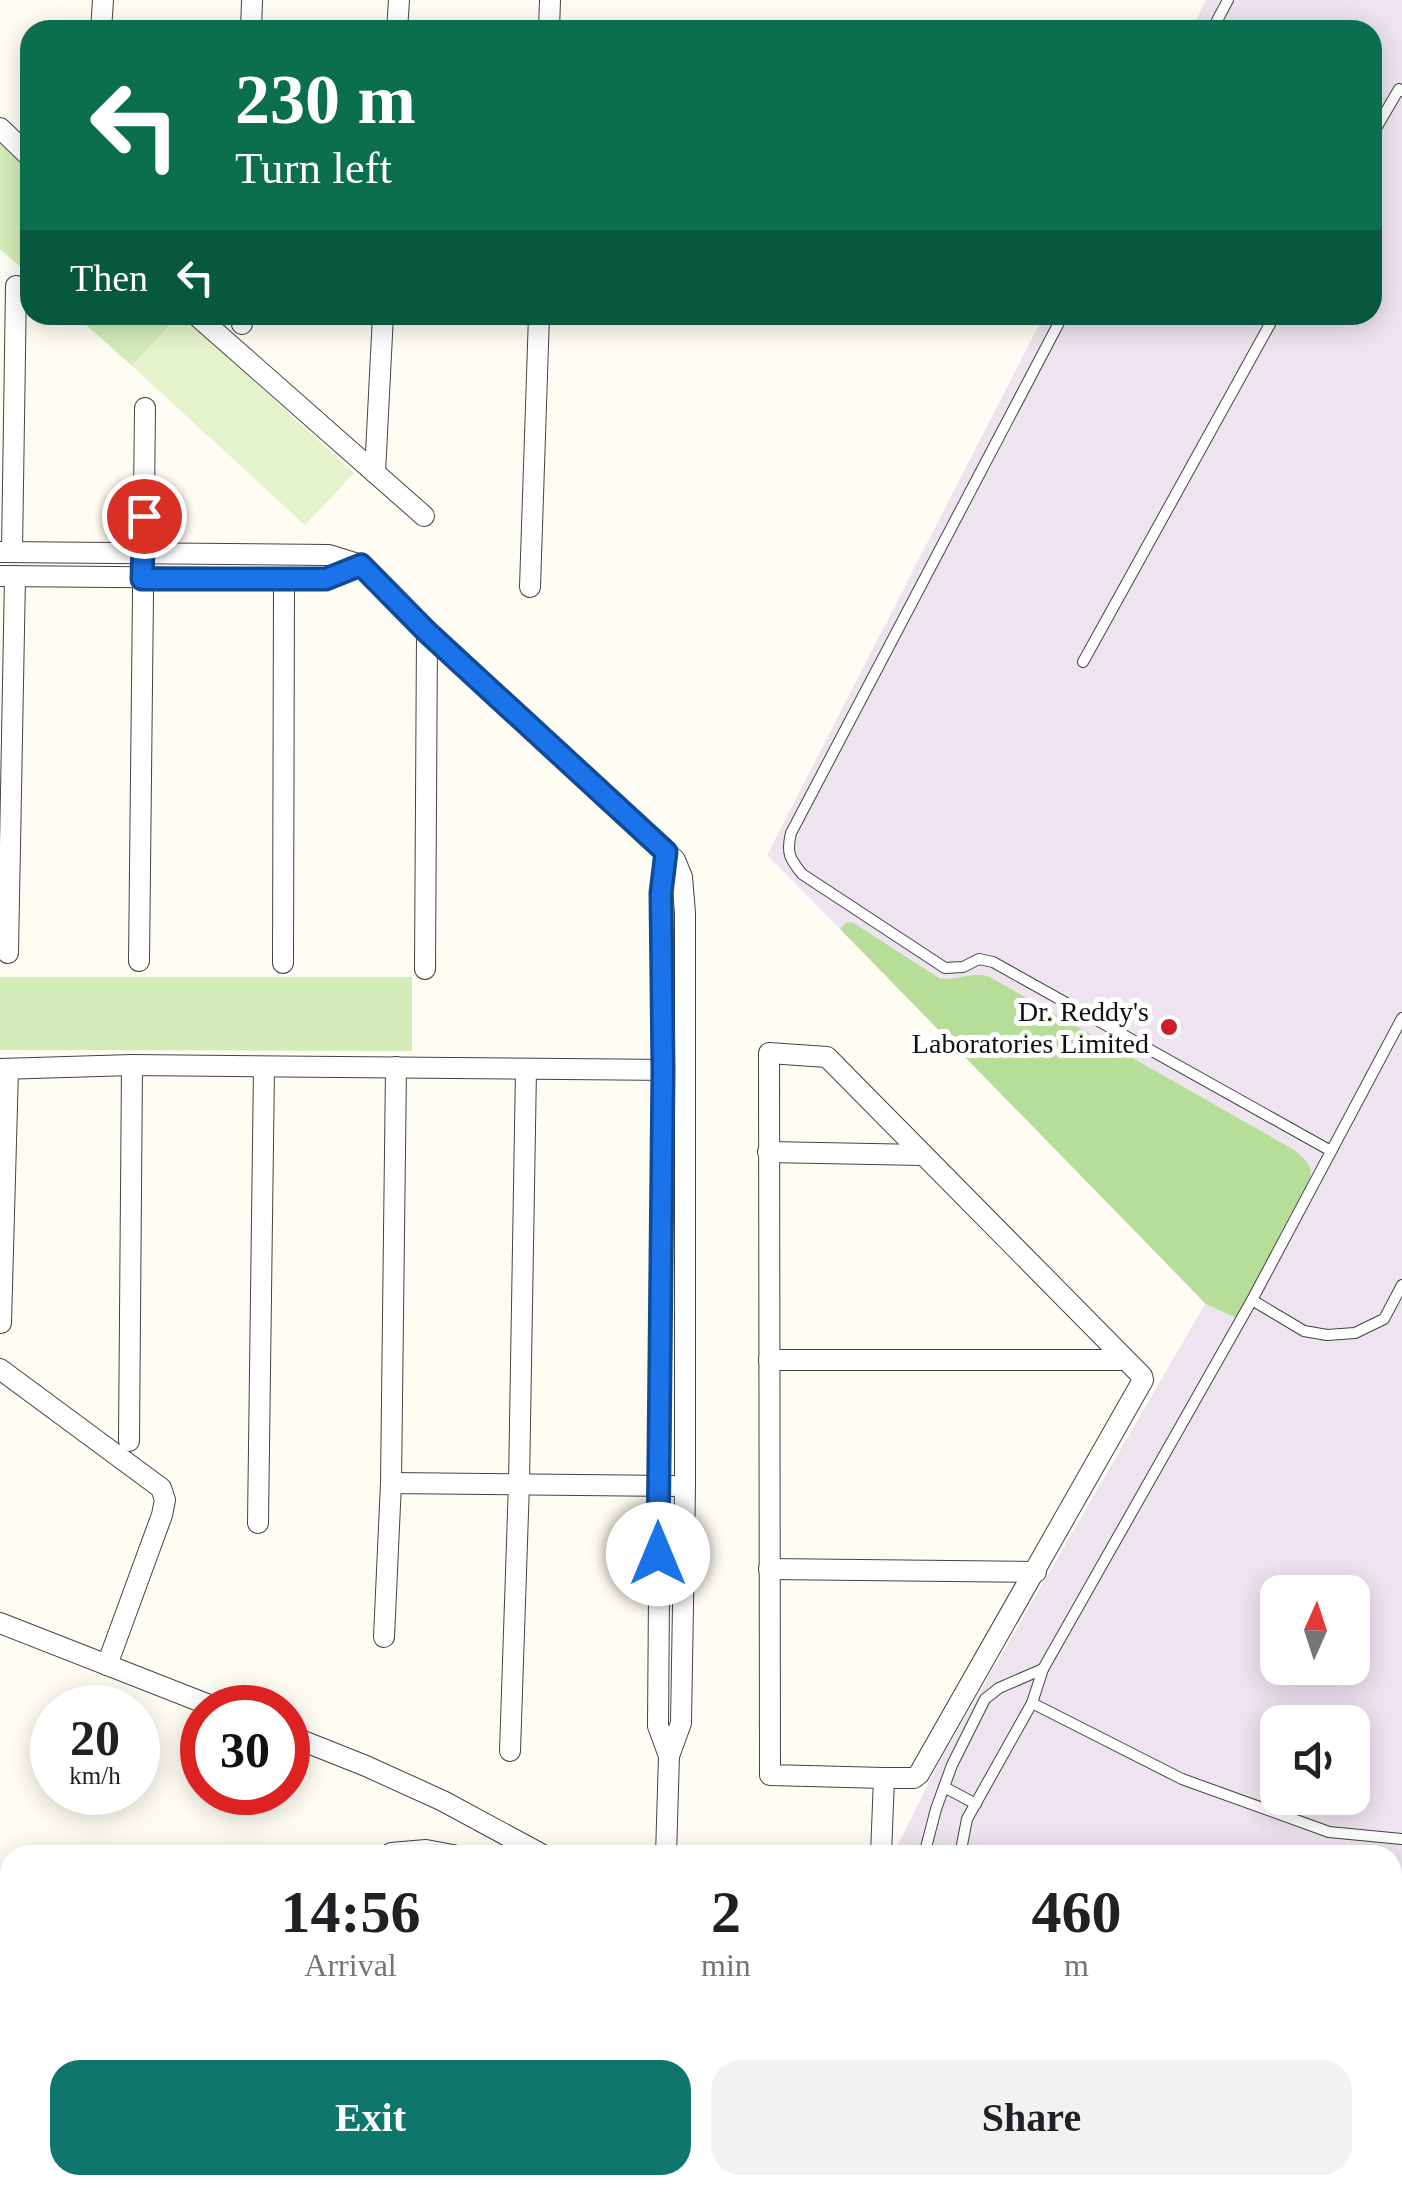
<!DOCTYPE html>
<style>
body{margin:0;font-family:"Times New Roman",serif;background:#f2f2f2;color:#202124;height:100vh;display:flex;flex-direction:column;font-size:38px;white-space:nowrap}
*{box-sizing:border-box;margin:0}
p{font-size:32px;color:#757577}
.icon{flex:none;width:55px;height:55px;fill:none;stroke:currentColor;stroke-width:2;stroke-linecap:round;stroke-linejoin:round}
.map{position:relative;flex:1;overflow:hidden}
.sheet{position:absolute;left:0px;top:1845px;width:1402px;height:350px;display:flex;flex-direction:column;background:#fff;border-radius:30px 30px 0 0;box-shadow:0 5px 25px #0003}
.sheet>*{flex:none}
.banner{position:absolute;left:20px;top:20px;width:1362px;height:305px;border-radius:30px;box-shadow:0 5px 25px #0003;background:#0b6e4f;color:#fff;overflow:hidden}
.needle{width:65px;rotate:3deg}
.fabs{position:absolute;left:1260px;top:1575px;display:grid;gap:20px}
.fabs a{display:grid;place-items:center;width:110px;height:110px;border-radius:20px;background:#fff;box-shadow:0 5px 25px #0003;font-size:50px}
.speed{position:absolute;left:30px;top:1685px;display:flex;gap:20px;font-size:50px;font-weight:700;text-align:center}
.speed>*{display:grid;place-content:center;width:130px;height:130px;border-radius:50%;background:#fff;box-shadow:0 5px 25px #0003;line-height:1}
.speed small{font-size:25px;font-weight:400}
.speed .limit{border:15px solid #d22;background:#fff;color:#111}
.pin{position:absolute;display:grid;place-items:center;width:85px;height:85px;color:#fff;margin:-42px;border:5px solid #fff;border-radius:50%;box-shadow:0 2px 10px #0007}
.me{position:absolute;width:110px;margin:-55px;rotate:0deg;stroke-linejoin:round;filter:drop-shadow(0 0 8px #0008)}
.turn{display:flex;align-items:center;gap:35px;height:210px;padding:0 50px;font-size:45px}
.turn .icon{width:130px;height:130px;stroke-width:2.5}
.turn b{display:block;font-size:70px;line-height:85px}
.then{display:flex;align-items:center;height:95px;padding:0 50px;background:#0003;gap:20px;font-size:38px}
.eta{display:flex;justify-content:space-evenly;align-items:center;height:170px;text-align:center}
.eta b{font-size:60px;font-weight:800;line-height:70px}
.primary-button{display:flex;gap:20px;margin-top:auto;padding:20px 50px}
.primary-button a{flex:1;height:115px;border-radius:30px;background:#0f766e;color:#fff;font-size:40px;font-weight:800;line-height:115px;text-align:center}
.primary-button a+a{background:#f2f2f2;color:#202124}
.map>svg:first-child{display:block}
.industrial{fill:#eee4ef;fill-rule:evenodd}
.green{fill:#d3ecb9}
.forest{fill:#b6de98}
.pitch{fill:#e5f3cc}
.lines{fill:none;stroke-linecap:round;stroke-linejoin:round}
.lane-casing{stroke:#434343;stroke-width:12}
.street-casing{stroke:#434343;stroke-width:22}
.lane{stroke:#fff;stroke-width:10}
.street{stroke:#fff;stroke-width:20}
.route-casing{stroke:#114b97;stroke-width:25}
.route{stroke:#1a73e8;stroke-width:18}
.poi-dot{fill:#c91f25;stroke:#fff;stroke-width:4}
.labels{text-anchor:middle;stroke-width:10;stroke-linejoin:round;paint-order:stroke}
.poi-label{font-size:28px;fill:#101010;stroke:#fff;text-anchor:end}
</style>
<div class="map">
<svg width="1402" height="2195" viewBox="0 0 1402 2195">
<rect width="100%" height="100%" fill="#fffdf3"/>
<!-- industrial -->
<path class="industrial" d="M 1206,0 L 1402,0 L 1402,2195 L 982,2195 L 977,2185 L 1392,2185 L 1392,1855 L 893,1855 L 938,1764 L 1205,1304 L 1033,1124 L 767,855 L 1044,315 L 1372,315 L 1372,30 L 1191,30 ZM 1278,1592 L 1352,1592 L 1352,1668 L 1278,1668 ZM 1278,1722 L 1352,1722 L 1352,1798 L 1278,1798 Z"/>
<!-- green -->
<g class="green">
<path d="M 0,142 L 30,170 L 30,275 L 0,249 Z"/>
<path d="M 75,315 L 179,315 L 132,366 Z"/>
<path d="M 0,977 L 412,977 L 412,1051 L 0,1050 Z"/>
</g>
<!-- forest -->
<g class="forest">
<path d="M 852,922 L 939,978 C 957,982 973,970 990,977 L 1296,1151 C 1312,1166 1315,1169 1305,1190 L 1236,1318 L 1206,1304 L 840,929 L 846,923 Z"/>
<path d="M 1393,2003 L 1402,2003 L 1402,2195 L 1082,2195 L 1078,2185 L 1392,2185 Z"/>
</g>
<!-- pitch -->
<path class="pitch" d="M 179,315 L 182,315 L 354,473 L 305,525 L 132,366 Z"/>
<g class="lines">
<defs>
<g id="lane">
<path d="M 1212,30 L 1228,0"/>
<path d="M 1372,135 L 1399,89 L 1402,91"/>
<path d="M 1063,315 L 791,833 C 786,853 790,859 802,874 L 945,968 L 963,967 L 979,959 L 993,962 L 1331,1151"/>
<path d="M 1083,662 L 1275,315"/>
<path d="M 1252,1300 L 1304,1331 L 1327,1335 L 1355,1333 L 1384,1319 L 1402,1285"/>
<path d="M 1032,1703 L 1182,1779 L 1329,1832 L 1402,1839"/>
<path d="M 944,1787 L 976,1804"/>
<path d="M 924,1855 L 936,1809 L 952,1765 L 985,1699 L 999,1688 L 1043,1669"/>
<path d="M 960,1855 L 967,1819 L 1032,1703 L 1043,1669 L 1252,1300 L 1402,1018"/>
<path d="M 1041,2185 L 1046,2195"/>
<path d="M 1064,2185 L 1068,2195"/>
</g>
<g id="street">
<path d="M 101,30 L 103,0"/>
<path d="M 251,30 L 252,0"/>
<path d="M 397,30 L 399,0"/>
<path d="M 549,30 L 550,0"/>
<path d="M 0,128 L 30,157"/>
<path d="M 196,315 L 424,516"/>
<path d="M 242,324 L 243,315"/>
<path d="M 375,473 L 383,315"/>
<path d="M 0,552 L 329,555 L 361,565 L 427,633 L 675,860 L 682,877 L 685,913 L 685,1487 L 681,1723 L 669,1756 L 666,1855"/>
<path d="M 12,552 L 16,286"/>
<path d="M 0,576 L 326,579 L 361,565"/>
<path d="M 530,587 L 539,315"/>
<path d="M 666,852 L 661,893 L 663,1071 L 658,1726 L 669,1756"/>
<path d="M 8,953 L 15,576"/>
<path d="M 139,961 L 145,408"/>
<path d="M 283,963 L 284,580"/>
<path d="M 425,969 L 427,633"/>
<path d="M 0,1069 L 132,1065 L 673,1070"/>
<path d="M 768,1152 L 923,1155"/>
<path d="M 1,1323 L 8,1069"/>
<path d="M 769,1360 L 1125,1360"/>
<path d="M 0,1369 L 161,1488 L 165,1500 L 162,1515 L 107,1665"/>
<path d="M 129,1441 L 132,1065"/>
<path d="M 391,1483 L 396,1067"/>
<path d="M 258,1523 L 264,1067"/>
<path d="M 769,1569 L 1036,1572"/>
<path d="M 0,1623 L 217,1708"/>
<path d="M 384,1637 L 391,1483 L 673,1486"/>
<path d="M 288,1735 L 366,1766 L 443,1801 L 543,1855"/>
<path d="M 510,1751 L 519,1483 L 526,1069"/>
<path d="M 389,1855 L 391,1853 L 426,1850 L 453,1855"/>
<path d="M 881,1855 L 884,1778 L 770,1775 L 769,1053 L 827,1057 L 1142,1376 L 1143,1380 L 919,1774 L 914,1778 L 884,1778"/>
<path d="M 510,2185 L 510,2195"/>
<path d="M 631,2185 L 631,2195"/>
<path d="M 664,2185 L 664,2195"/>
<path d="M 315,2195 L 316,2185"/>
</g>
</defs>
<!-- lane casing -->
<use href="#lane" class="lane-casing"/>
<!-- street casing -->
<use href="#street" class="street-casing"/>
<!-- lane -->
<use href="#lane" class="lane"/>
<!-- street -->
<use href="#street" class="street"/>
</g>
<g class="lines">
<defs>
<path id="route" d="M 144,516 L 142,579 L 326,579 L 361,565 L 427,632 L 666,852 L 661,893 L 663,1070 L 658,1554"/>
</defs>
<!-- route casing -->
<use href="#route" class="route-casing"/>
<!-- route -->
<use href="#route" class="route"/>
</g>
<!-- markers -->
<circle class="poi-dot" cx="1169" cy="1027" r="10"/>
<g class="labels">
<!-- poi labels -->
<g class="poi-label">
<text x="1149" y="1021">Dr. Reddy's<tspan x="1149" dy="32">Laboratories Limited</tspan></text>
</g>
</g>
</svg>
<div class="fabs">
<a><svg class="needle" viewBox="-14 -14 28 28"><path d="M0-13l5 13h-10z" fill="#e53935"/><path d="M0 13l5-13h-10z" fill="#757577"/></svg></a>
<a><svg class="icon" aria-label="sound" viewBox="0 0 24 24"><path d="M4 9h4l5-4v14l-5-4H4zM17 9q2 3 0 6"/></svg></a>
</div>
<div class="speed"><div>20<small>km/h</small></div><div class="limit">30</div></div>
<div class="pin" style="left:144px;top:516px;background:#d93025"><svg class="icon" aria-label="arrive" viewBox="0 0 24 24"><path d="M6 21V4h12l-3 4 3 4H6"/></svg></div>
<svg class="me" style="left:658px;top:1554px" viewBox="-20 -20 40 40"><circle r="19" fill="#fff"/><path d="M0-13L10 11 0 6-10 11z" fill="#1a73e8"/></svg>
<div class="banner">
<div class="turn"><svg class="icon" aria-label="left" viewBox="0 0 24 24"><path d="M17 20v-9H6M10 6l-5 5 5 5"/></svg><div><b>230 m</b>Turn left</div></div>
<div class="then">Then<svg class="icon" aria-label="left" viewBox="0 0 24 24"><path d="M17 20v-9H6M10 6l-5 5 5 5"/></svg></div>
</div>
<section class="sheet">
<div class="eta">
<div><b>14:56</b><p>Arrival</p></div>
<div><b>2</b><p>min</p></div>
<div><b>460</b><p>m</p></div>
</div>
<div class="primary-button"><a>Exit</a><a>Share</a></div>
</section>
</div>
